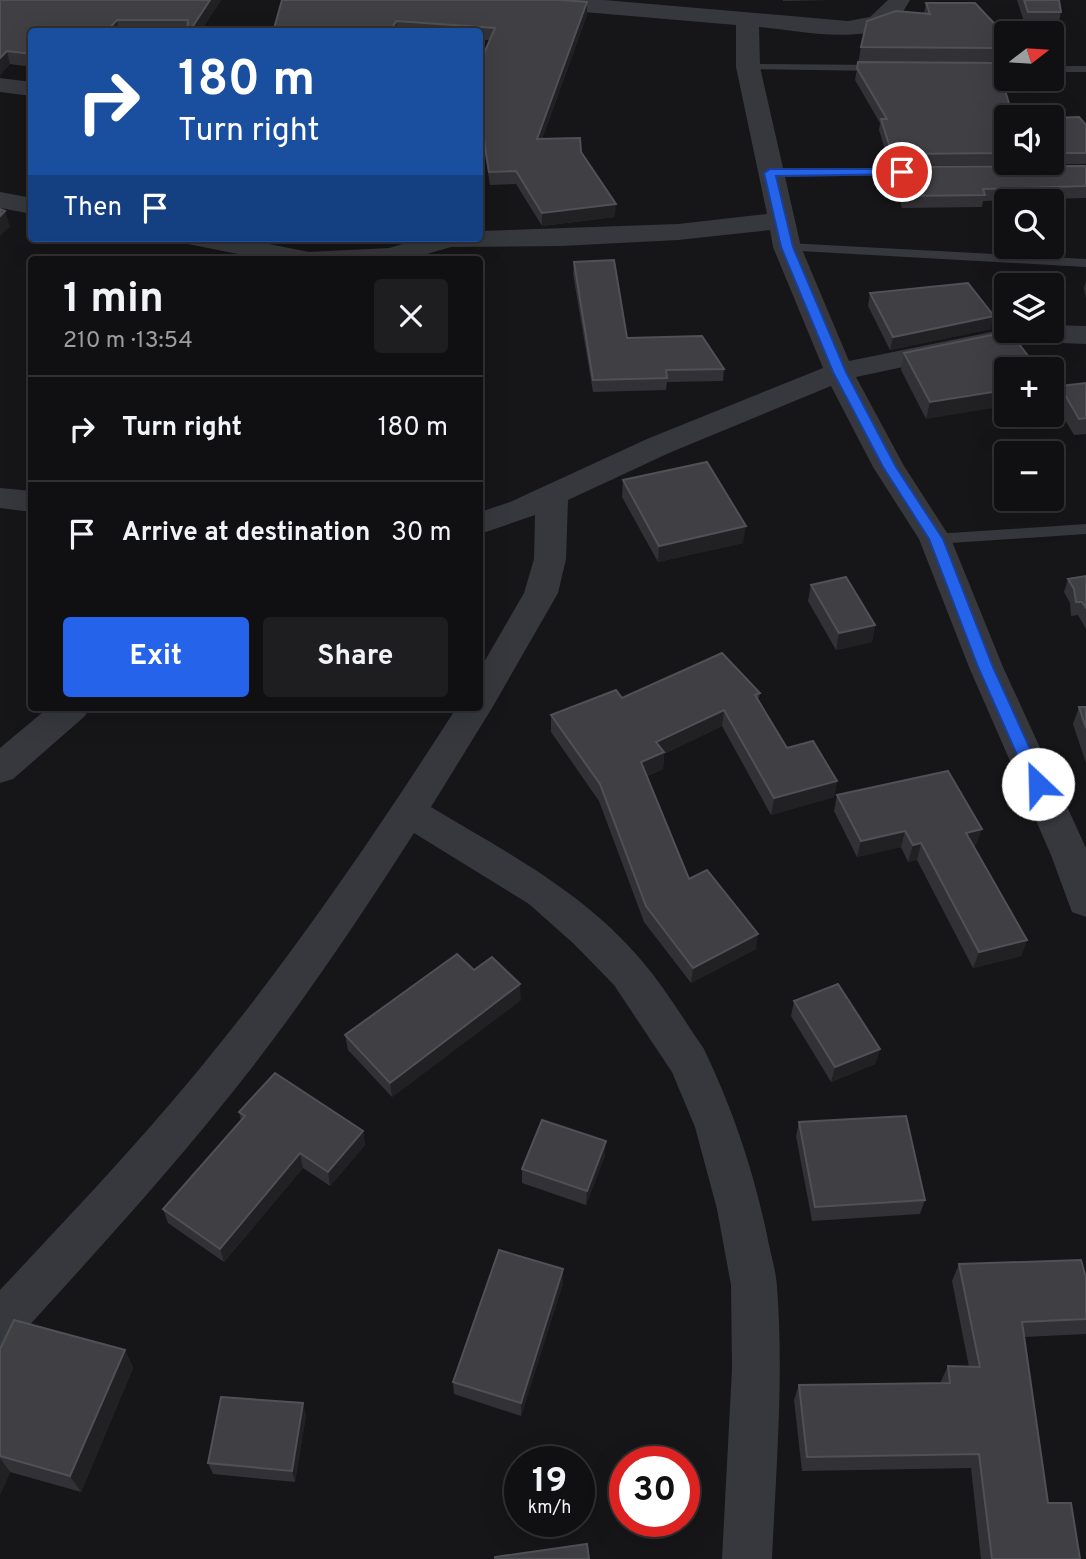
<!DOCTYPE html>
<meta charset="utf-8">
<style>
body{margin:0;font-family:Overpass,sans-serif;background:#1e1e20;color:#f1f3f6;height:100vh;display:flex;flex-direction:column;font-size:26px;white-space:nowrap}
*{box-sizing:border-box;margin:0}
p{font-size:23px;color:#9c9d9f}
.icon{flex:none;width:38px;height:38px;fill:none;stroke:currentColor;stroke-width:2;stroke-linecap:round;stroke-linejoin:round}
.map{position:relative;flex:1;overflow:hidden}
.drawer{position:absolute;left:28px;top:256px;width:455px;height:455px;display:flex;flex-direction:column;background:#101012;border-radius:7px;box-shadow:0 7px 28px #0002,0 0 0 2px #303032}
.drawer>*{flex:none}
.banner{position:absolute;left:28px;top:28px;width:455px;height:214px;border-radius:7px;box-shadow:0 7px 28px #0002,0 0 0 2px #303032;background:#1a4fa0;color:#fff;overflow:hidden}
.needle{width:46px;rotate:73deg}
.buttons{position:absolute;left:994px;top:21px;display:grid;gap:14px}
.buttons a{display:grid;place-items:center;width:70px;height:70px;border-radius:7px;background:#101012;box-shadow:0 7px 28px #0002,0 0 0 2px #303032;font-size:35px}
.speed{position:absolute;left:504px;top:1446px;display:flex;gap:14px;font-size:35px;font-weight:700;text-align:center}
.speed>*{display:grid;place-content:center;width:91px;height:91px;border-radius:50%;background:#101012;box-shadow:0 7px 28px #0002,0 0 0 2px #303032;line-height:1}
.speed small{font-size:18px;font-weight:400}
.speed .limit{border:10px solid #d22;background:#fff;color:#111}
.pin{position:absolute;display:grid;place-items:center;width:60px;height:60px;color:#fff;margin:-30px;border:4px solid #fff;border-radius:50%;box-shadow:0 2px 7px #0007}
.me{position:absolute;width:77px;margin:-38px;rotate:336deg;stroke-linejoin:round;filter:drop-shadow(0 0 5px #0008)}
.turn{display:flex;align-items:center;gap:24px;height:147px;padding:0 35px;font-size:32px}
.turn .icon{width:91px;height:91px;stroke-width:2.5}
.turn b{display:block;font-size:49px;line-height:60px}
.then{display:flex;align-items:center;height:66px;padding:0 35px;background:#0003;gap:14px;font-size:26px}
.round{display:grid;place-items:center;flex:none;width:74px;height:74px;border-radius:7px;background:#1e1e20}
.headline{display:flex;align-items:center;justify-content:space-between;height:119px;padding:0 35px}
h1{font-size:42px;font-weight:700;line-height:52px}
.primary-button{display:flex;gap:14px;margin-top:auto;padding:14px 35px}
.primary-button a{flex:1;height:80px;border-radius:7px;background:#2563eb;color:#fff;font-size:28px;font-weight:700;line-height:80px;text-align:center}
.primary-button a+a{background:#1e1e20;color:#f1f3f6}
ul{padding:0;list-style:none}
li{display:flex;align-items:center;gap:21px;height:105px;padding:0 35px;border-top:2px solid #303032}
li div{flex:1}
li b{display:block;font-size:26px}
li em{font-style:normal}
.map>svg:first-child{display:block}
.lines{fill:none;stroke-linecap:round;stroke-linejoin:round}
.lane{fill:#37383d;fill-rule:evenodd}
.street{fill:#37383d;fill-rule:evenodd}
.wall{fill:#323236}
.shaded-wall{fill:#212124}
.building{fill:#3f3f44;stroke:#4f5156;stroke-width:2}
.route{fill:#2563eb;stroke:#184099;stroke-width:2}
</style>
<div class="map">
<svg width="1086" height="1559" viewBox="0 0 1086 1559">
<rect width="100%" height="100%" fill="#161618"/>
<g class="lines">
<!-- lane -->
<g class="lane">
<path d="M 748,64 L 880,65 L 886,68 L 880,71 L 744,69 L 742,67 Z"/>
<path d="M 1006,66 L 1006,72 L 975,72 L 969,69 L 975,66 Z"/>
<rect x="1052" y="66" width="34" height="6"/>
<path d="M 918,168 L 924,172 L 922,175 L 770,177 L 764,173 L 770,169 Z"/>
<path d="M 787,243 L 1086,259 L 1086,267 L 782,250 L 781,247 Z"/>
<path d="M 1086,524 L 1086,534 L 935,544 L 927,539 L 935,534 Z"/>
</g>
<!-- street -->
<g class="street">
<path d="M 514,0 L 604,0 L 848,21 L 870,17 L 888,0 L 910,0 C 905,9 899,19 889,25 C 857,44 795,30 759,27 L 760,67 L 801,247 L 849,361 L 1006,329 L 1052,331 L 1052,325 L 1086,326 L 1086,344 L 1036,342 L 983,350 L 856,377 L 904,466 L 951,539 L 1003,667 L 1086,848 L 1086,917 L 1072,912 L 1051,855 L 969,667 L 919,539 L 873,467 L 831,386 L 669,453 L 568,500 L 566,559 L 558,593 L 492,708 L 431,807 C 506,852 585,893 642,961 C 665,988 684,1020 704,1049 C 733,1110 753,1169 767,1235 C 770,1252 776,1270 777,1287 C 784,1377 776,1469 772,1559 L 722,1559 L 732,1369 L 731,1285 L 717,1209 L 695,1127 L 672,1072 L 614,985 L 574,944 L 529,904 L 414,833 C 362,914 309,994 250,1070 C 177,1164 96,1252 16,1340 L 0,1347 L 0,1290 C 76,1209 153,1128 222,1041 C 307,935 383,822 457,707 L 480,707 L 480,669 L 524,593 L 534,559 L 535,515 L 480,534 L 480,512 L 510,502 L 647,439 L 823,368 L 773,247 L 770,230 L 678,240 L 561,246 L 451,247 L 410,259 L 263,259 L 188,244 L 185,238 L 239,238 L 309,252 L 389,248 L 423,238 L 480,238 L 480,231 L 678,224 L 767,214 L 736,67 L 736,25 L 525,7 L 517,5 Z"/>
<path d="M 0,78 L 32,82 L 32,96 L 0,92 Z"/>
<path d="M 0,192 L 32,198 L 32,214 L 0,208 Z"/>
<path d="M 0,488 L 32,491 L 32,512 L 0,508 Z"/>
<path d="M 49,707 L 90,707 L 85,716 L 13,779 L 0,783 L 0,748 Z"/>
</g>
</g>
<!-- wall -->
<g class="wall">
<path d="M 0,0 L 221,0 L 200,32 L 32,32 L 32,67 L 10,64 L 0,75 Z"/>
<path d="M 783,0 L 830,0 L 783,1 Z"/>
<path d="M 1017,0 L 1059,0 L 1061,12 L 1058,25 L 1025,25 Z"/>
<path d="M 587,2 L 587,15 L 542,139 L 581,152 L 615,217 L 542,226 L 516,184 L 490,185 L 480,125 L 480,63 L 489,40 L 480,40 L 480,32 L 273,32 Z"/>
<path d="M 926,3 L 1006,36 L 993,58 L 991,63 L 1006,117 L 1006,163 L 1052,163 L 1052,118 L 1086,125 L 1086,164 L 890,166 L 879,130 L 880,123 L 855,80 L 861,47 L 924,14 Z"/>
<path d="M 1086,166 L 1086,198 L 983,201 L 982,207 L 902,208 L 894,179 L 896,167 Z"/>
<path d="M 574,262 L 627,338 L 724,369 L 723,381 L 667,382 L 666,390 L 593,392 L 573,274 Z"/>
<path d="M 1086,281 L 1086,298 L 1084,288 Z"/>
<path d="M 870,293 L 991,329 L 890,350 L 868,306 Z"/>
<path d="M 987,336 L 926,419 L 901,370 L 904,353 Z"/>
<path d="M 1086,383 L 1086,434 L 1074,435 L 1055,403 L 1060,386 Z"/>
<path d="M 623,480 L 743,543 L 658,562 L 622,497 Z"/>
<path d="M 1086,576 L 1086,629 L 1078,615 L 1071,616 L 1070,603 L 1064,592 L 1068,579 Z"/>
<path d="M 811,585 L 875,625 L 872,642 L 836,650 L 808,601 Z"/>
<path d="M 760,693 L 758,701 L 787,748 L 837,781 L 834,797 L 771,815 L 722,726 L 664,754 L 663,769 L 647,776 L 689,879 L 756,949 L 691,983 L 644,922 L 599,801 L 551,732 L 551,715 L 622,698 Z"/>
<path d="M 1079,707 L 1086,707 L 1086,763 L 1073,724 Z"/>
<path d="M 837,795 L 976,845 L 974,846 L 1027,940 L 1021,956 L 973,968 L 917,860 L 908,862 L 901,847 L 857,857 L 834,811 Z"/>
<path d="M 474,970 L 521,1000 L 392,1097 L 348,1050 L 345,1035 Z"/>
<path d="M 794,1001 L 880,1049 L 875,1064 L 831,1082 L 791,1016 Z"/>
<path d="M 239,1112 L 363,1131 L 365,1145 L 330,1186 L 303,1168 L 224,1262 L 168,1223 L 163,1209 L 241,1120 Z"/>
<path d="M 799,1122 L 925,1200 L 920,1214 L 812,1221 L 796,1136 Z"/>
<path d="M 605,1155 L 586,1205 L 522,1183 L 522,1169 Z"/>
<path d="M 959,1264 L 1086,1278 L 1086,1334 L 1024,1337 L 1048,1503 L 1080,1559 L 981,1559 L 971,1468 L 802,1471 L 794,1400 L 799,1385 L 941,1383 L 941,1381 L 948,1366 L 969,1367 L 952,1281 Z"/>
<path d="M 563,1269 L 563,1283 L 521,1416 L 454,1394 L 453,1382 Z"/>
<path d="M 0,1349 L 125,1350 L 133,1368 L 81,1492 L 10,1472 L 0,1495 Z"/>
<path d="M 306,1415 L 295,1482 L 213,1474 L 208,1463 Z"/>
</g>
<!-- shaded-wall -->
<g class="shaded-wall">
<path d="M 210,0 L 221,0 L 200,32 L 189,32 Z"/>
<path d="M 587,2 L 587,15 L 537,152 L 537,139 Z"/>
<path d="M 117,20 L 119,32 L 106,32 Z"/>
<path d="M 396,21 L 397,32 L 390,32 Z"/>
<path d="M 1006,41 L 1006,56 L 993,58 L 994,48 L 993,43 Z"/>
<path d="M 7,51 L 10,64 L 0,75 L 0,58 Z"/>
<path d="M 616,204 L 615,217 L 542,226 L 542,213 Z"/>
<path d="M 5,211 L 10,227 L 0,236 L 0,216 Z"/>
<path d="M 994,316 L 991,329 L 890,350 L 893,337 Z"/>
<path d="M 1006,390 L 1006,406 L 926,419 L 930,402 Z"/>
<path d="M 746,526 L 743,543 L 658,562 L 659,546 Z"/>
<path d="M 875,625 L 872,642 L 836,650 L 839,633 Z"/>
<path d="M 724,710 L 722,726 L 664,754 L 663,769 L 640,778 L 641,762 L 656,742 Z"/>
<path d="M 837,781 L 834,797 L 771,815 L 774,798 Z"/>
<path d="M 982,829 L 976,845 L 961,849 L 966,833 Z"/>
<path d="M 905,831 L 901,847 L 857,857 L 861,841 Z"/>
<path d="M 921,843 L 917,860 L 908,862 L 913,845 Z"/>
<path d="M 758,934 L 756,949 L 691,983 L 693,968 Z"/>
<path d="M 1027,940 L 1021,956 L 973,968 L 979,952 Z"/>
<path d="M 520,984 L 521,1000 L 392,1097 L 390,1083 Z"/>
<path d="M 880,1049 L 875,1064 L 831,1082 L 835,1067 Z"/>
<path d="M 363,1131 L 365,1145 L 330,1186 L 328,1172 Z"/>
<path d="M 606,1141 L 605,1155 L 586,1205 L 587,1191 Z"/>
<path d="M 300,1153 L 303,1168 L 224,1262 L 220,1249 Z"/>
<path d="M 563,1269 L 563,1283 L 521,1416 L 521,1403 Z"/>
<path d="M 125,1350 L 133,1368 L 81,1492 L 70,1476 Z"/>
<path d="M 303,1403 L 306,1415 L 295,1482 L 292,1471 Z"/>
<path d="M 0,1458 L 10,1472 L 0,1495 Z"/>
</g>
<!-- building -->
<g class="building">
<path d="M 0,0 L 210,0 L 189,32 L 187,32 L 188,20 L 117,20 L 106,32 L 32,32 L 32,54 L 7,51 L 0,58 Z"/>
<path d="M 282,0 L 562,0 L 587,2 L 537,139 L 580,138 L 581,152 L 616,204 L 542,213 L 516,171 L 489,172 L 480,114 L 480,63 L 495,28 L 396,21 L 390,32 L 273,32 Z"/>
<path d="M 1024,0 L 1059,0 L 1061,12 L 1028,12 Z"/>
<path d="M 926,3 L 975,3 L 1006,36 L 1006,41 L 993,43 L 994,48 L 861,47 L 867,21 L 896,11 L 930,14 Z"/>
<path d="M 858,62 L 997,63 L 1013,117 L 1006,117 L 1006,153 L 892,154 L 881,119 L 887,119 L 857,68 Z"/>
<path d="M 1079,117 L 1086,125 L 1086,153 L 1052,153 L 1052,118 Z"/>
<path d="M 1086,166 L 1086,186 L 983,189 L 985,195 L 904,196 L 896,167 Z"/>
<path d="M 0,209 L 5,211 L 0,216 Z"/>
<path d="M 614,260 L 627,338 L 702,336 L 724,369 L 666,370 L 667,378 L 593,380 L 574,262 Z"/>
<path d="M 968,283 L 994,316 L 893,337 L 870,293 Z"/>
<path d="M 1010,332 L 1038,369 L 1006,369 L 1006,390 L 930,402 L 904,353 L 987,336 Z"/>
<path d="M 1086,383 L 1086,418 L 1079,419 L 1060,386 Z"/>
<path d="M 707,462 L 746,526 L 659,546 L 623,480 Z"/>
<path d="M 1086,576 L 1086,608 L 1082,602 L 1076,602 L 1074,589 L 1068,579 Z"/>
<path d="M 846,577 L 875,625 L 839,633 L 811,585 Z"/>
<path d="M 722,653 L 760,693 L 755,695 L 787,748 L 813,741 L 837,781 L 774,798 L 724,710 L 656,742 L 664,752 L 641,762 L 689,879 L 707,870 L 758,934 L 693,968 L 646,906 L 600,784 L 551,715 L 616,690 L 622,698 Z"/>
<path d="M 1079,707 L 1086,707 L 1086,728 Z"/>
<path d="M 948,771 L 982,829 L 966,833 L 1027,940 L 979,952 L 921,843 L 913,845 L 905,831 L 861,841 L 837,795 Z"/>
<path d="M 457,954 L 474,970 L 492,957 L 520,984 L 390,1083 L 345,1035 Z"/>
<path d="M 838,984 L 880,1049 L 835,1067 L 794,1001 Z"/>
<path d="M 275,1073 L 363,1131 L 328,1172 L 300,1153 L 220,1249 L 163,1209 L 245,1116 L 239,1112 Z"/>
<path d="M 906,1116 L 925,1200 L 815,1207 L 799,1122 Z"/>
<path d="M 542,1120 L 606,1141 L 587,1191 L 522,1169 Z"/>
<path d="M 499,1250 L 563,1269 L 521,1403 L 453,1382 Z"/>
<path d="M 1081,1260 L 1086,1278 L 1086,1319 L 1022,1322 L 1048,1503 L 1071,1503 L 1080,1559 L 992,1559 L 979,1454 L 807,1457 L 799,1385 L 950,1383 L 948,1366 L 980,1367 L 959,1264 Z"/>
<path d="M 14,1320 L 125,1350 L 70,1476 L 0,1456 L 0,1349 Z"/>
<path d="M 221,1397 L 303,1403 L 292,1471 L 208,1463 Z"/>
<path d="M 587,1544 L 589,1559 L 495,1559 L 495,1557 Z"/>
</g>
<!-- route -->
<path class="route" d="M 902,169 L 907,172 L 906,174 L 776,176 L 793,247 L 846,372 L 896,467 L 943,539 L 993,667 L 1046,784 L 1038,790 L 1030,784 L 978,667 L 929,539 L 883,467 L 833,372 L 781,247 L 764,173 L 770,169 Z"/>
</svg>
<div class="buttons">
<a><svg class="needle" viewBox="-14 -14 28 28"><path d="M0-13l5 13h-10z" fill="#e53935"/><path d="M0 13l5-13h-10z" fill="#9c9d9f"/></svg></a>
<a><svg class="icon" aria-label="sound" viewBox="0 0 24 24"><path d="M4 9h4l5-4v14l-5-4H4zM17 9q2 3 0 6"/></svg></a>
<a><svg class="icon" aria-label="search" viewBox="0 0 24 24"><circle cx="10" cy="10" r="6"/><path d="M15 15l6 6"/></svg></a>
<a><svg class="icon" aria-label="layers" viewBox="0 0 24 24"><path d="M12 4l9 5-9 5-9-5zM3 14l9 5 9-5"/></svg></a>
<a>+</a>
<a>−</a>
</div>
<div class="speed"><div>19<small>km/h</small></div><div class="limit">30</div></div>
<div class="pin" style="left:902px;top:172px;background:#d93025"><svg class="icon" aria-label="arrive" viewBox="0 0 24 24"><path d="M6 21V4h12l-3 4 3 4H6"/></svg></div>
<svg class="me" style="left:1038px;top:784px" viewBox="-20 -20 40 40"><circle r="19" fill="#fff"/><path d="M0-13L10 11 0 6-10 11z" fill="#2563eb"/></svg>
<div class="banner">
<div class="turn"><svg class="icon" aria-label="right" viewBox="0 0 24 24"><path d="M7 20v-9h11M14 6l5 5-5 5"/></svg><div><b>180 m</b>Turn right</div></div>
<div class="then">Then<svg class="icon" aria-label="arrive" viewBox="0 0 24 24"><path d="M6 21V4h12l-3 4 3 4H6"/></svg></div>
</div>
<section class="drawer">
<div class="headline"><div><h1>1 min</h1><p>210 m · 13:54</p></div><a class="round"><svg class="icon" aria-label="close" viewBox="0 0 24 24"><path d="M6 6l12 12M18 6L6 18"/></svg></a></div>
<ul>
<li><svg class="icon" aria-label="right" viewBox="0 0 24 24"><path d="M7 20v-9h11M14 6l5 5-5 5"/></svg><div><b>Turn right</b></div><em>180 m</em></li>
<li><svg class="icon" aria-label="arrive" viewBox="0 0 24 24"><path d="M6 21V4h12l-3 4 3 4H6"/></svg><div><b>Arrive at destination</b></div><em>30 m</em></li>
</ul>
<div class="primary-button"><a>Exit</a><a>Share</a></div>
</section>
</div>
